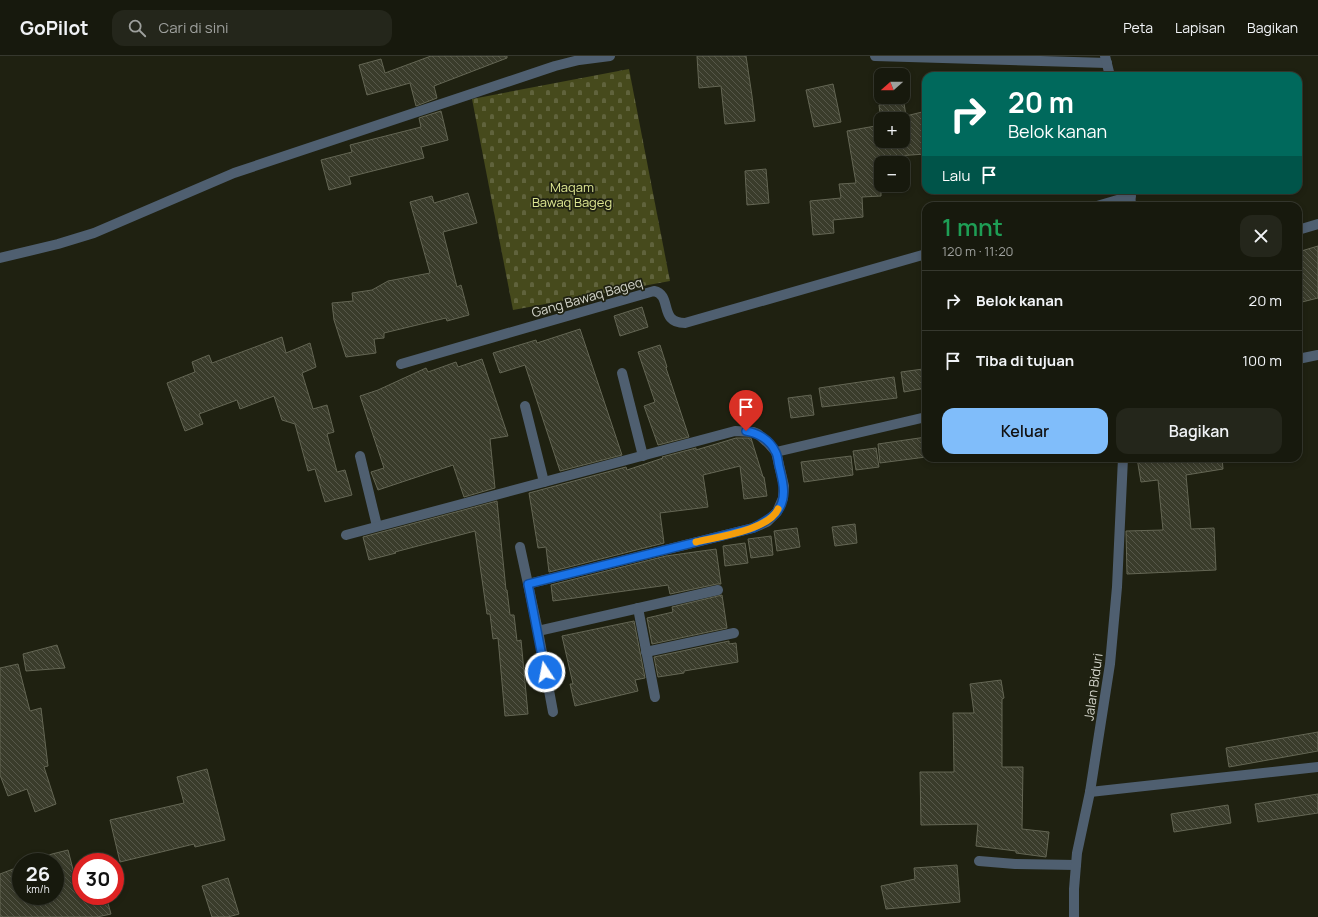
<!DOCTYPE html>
<html lang="id">
<meta charset="utf-8">
<style>
body{margin:0;font-family:Manrope,sans-serif;background:#24261b;color:#f1f3f6;height:100vh;display:flex;flex-direction:column;font-size:15px;white-space:nowrap}
*{box-sizing:border-box;margin:0}
p{font-size:13px;color:#9ea09d}
.icon{flex:none;width:22px;height:22px;fill:none;stroke:currentColor;stroke-width:2;stroke-linecap:round;stroke-linejoin:round}
.map{position:relative;flex:1;overflow:hidden}
.details{position:absolute;left:922px;top:146px;width:380px;height:260px;display:flex;flex-direction:column;background:#17190d;border-radius:12px;box-shadow:0 2px 6px #0003,0 0 0 1px #36382e}
.details>*{flex:none}
.hud{position:absolute;left:922px;top:16px;width:380px;height:122px;border-radius:12px;box-shadow:0 2px 6px #0003,0 0 0 1px #36382e;background:#00695c;color:#fff;overflow:hidden}
.needle{width:26px;rotate:249deg}
.tools{position:absolute;left:874px;top:12px;display:grid;gap:8px}
.tools a{display:grid;place-items:center;width:36px;height:36px;border-radius:8px;background:#17190d;box-shadow:0 2px 6px #0003,0 0 0 1px #36382e;font-size:20px}
.speed{position:absolute;left:12px;top:797px;display:flex;gap:8px;font-size:20px;font-weight:700;text-align:center}
.speed>*{display:grid;place-content:center;width:52px;height:52px;border-radius:50%;background:#17190d;box-shadow:0 2px 6px #0003,0 0 0 1px #36382e;line-height:1}
.speed small{font-size:10px;font-weight:400}
.speed .limit{border:6px solid #d22;background:#fff;color:#111}
.pin{position:absolute;display:grid;place-items:center;width:34px;height:34px;color:#fff;margin:-41px -17px;border-radius:50% 50% 50% 0;rotate:-45deg;box-shadow:0 0 4px #0007}
.pin .icon{rotate:45deg}
.me{position:absolute;width:44px;margin:-22px;rotate:349deg;stroke-linejoin:round;filter:drop-shadow(0 0 3px #0008)}
.turn{display:flex;align-items:center;gap:14px;height:84px;padding:0 20px;font-size:18px}
.turn .icon{width:52px;height:52px;stroke-width:2.5}
.turn b{display:block;font-size:28px;line-height:34px}
.then{display:flex;align-items:center;height:38px;padding:0 20px;background:#0003;gap:8px;font-size:15px}
.round{display:grid;place-items:center;flex:none;width:42px;height:42px;border-radius:12px;background:#24261b}
.head{display:flex;align-items:center;justify-content:space-between;height:68px;padding:0 20px}
h1{font-size:24px;font-weight:600;line-height:30px;color:#1e9e55}
.primary-button{display:flex;gap:8px;margin-top:auto;padding:8px 20px}
.primary-button a{flex:1;height:46px;border-radius:12px;background:#80bdfa;color:#111;font-size:16px;font-weight:600;line-height:46px;text-align:center}
.primary-button a+a{background:#24261b;color:#f1f3f6}
ul{padding:0;list-style:none}
li{display:flex;align-items:center;gap:12px;height:60px;padding:0 20px;border-top:1px solid #36382e}
li div{flex:1}
li b{display:block;font-size:15px}
li em{font-style:normal}
header{display:flex;align-items:center;gap:24px;box-sizing:border-box;height:56px;padding:0 20px;background:#17190d;border-bottom:1px solid #36382e}
header strong{font-size:19px}
nav{display:flex;gap:22px;margin-inline-start:auto;font-size:14px}
.search{width:280px;height:36px;background:#24261b;display:flex;align-items:center;gap:10px;box-sizing:border-box;padding:0 14px;border-radius:12px;color:#9ea09d;font-size:15px}
.map>svg:first-child{display:block}
.cemetery{fill:url(#cemetery-stones)}
.building{fill:url(#building-back-hatch);stroke:#646654}
.lines{fill:none;stroke-linecap:round;stroke-linejoin:round}
.minor{stroke:#4f5f70;stroke-width:10}
.route-casing{stroke:#114b97;stroke-width:10}
.route{stroke:#1a73e8;stroke-width:7}
.slow{stroke:#f59e0b;stroke-width:7}
.labels{text-anchor:middle;stroke-width:3.5;stroke-linejoin:round;paint-order:stroke}
.park-label{font-size:13px;fill:#dde692;stroke:#1f2111}
.street-label{font-size:13px;fill:#d5d6cc;stroke:#1f2111}
</style>
<header>
<strong>GoPilot</strong>
<div class="search"><svg class="icon" aria-label="search" viewBox="0 0 24 24"><circle cx="10" cy="10" r="6"/><path d="M15 15l6 6"/></svg>Cari di sini</div>
<nav><a>Peta</a><a>Lapisan</a><a>Bagikan</a></nav>
</header>
<div class="map">
<svg width="1318" height="861" viewBox="0 0 1318 861">
<defs>
<pattern id="cemetery-stones" width="16" height="16" patternUnits="userSpaceOnUse"><rect width="16" height="16" fill="#464a1c"/><path d="M2 7V4a2 2 0 0 1 4 0v3zM10 15v-3a2 2 0 0 1 4 0v3z" fill="#60633c"/></pattern>
<pattern id="building-back-hatch" width="6" height="6" patternUnits="userSpaceOnUse"><rect width="6" height="6" fill="#3a3c2b"/><path d="M-1 5l2 2M0 0l6 6M5-1l2 2" fill="none" stroke="#565749"/></pattern>
</defs>
<rect width="100%" height="100%" fill="#1f2111"/>
<!-- cemetery -->
<path class="cemetery" d="M 629,13 L 670,225 L 513,254 L 472,43 Z"/>
<!-- building -->
<g class="building">
<path d="M 431,0 L 507,0 L 507,2 L 434,30 L 437,42 L 416,50 L 410,27 L 367,39 L 359,9 L 381,3 L 385,17 Z"/>
<path d="M 697,0 L 746,0 L 752,40 L 755,65 L 725,68 L 721,30 L 699,32 Z"/>
<path d="M 833,28 L 841,66 L 814,71 L 806,34 Z"/>
<path d="M 904,47 L 906,60 L 926,55 L 926,98 L 881,101 L 881,140 L 862,141 L 863,161 L 833,164 L 834,177 L 813,179 L 810,145 L 841,142 L 839,128 L 856,127 L 847,75 L 881,69 L 881,85 L 903,85 L 903,63 L 881,63 L 881,66 L 879,49 Z"/>
<path d="M 441,55 L 448,84 L 421,91 L 424,102 L 349,121 L 351,128 L 329,134 L 321,104 L 352,96 L 350,89 L 421,71 L 419,62 Z"/>
<path d="M 766,113 L 769,147 L 747,149 L 745,115 Z"/>
<path d="M 468,137 L 477,167 L 443,176 L 457,231 L 461,229 L 469,259 L 447,265 L 446,262 L 384,277 L 384,282 L 374,283 L 376,297 L 346,301 L 334,264 L 332,247 L 353,245 L 352,237 L 372,234 L 388,225 L 430,217 L 410,146 L 432,140 L 434,147 Z"/>
<path d="M 1318,190 L 1318,242 L 1298,247 L 1298,196 Z"/>
<path d="M 642,251 L 648,271 L 620,280 L 614,260 Z"/>
<path d="M 580,273 L 622,399 L 560,415 L 525,309 L 500,317 L 493,297 L 536,284 L 537,287 Z"/>
<path d="M 282,281 L 286,297 L 310,287 L 316,311 L 302,317 L 313,353 L 327,349 L 334,376 L 327,378 L 337,416 L 345,414 L 352,439 L 325,446 L 315,413 L 308,415 L 295,368 L 282,364 L 274,340 L 240,353 L 237,344 L 199,358 L 203,368 L 185,375 L 167,327 L 195,316 L 192,306 L 209,299 L 212,307 Z"/>
<path d="M 660,289 L 667,311 L 666,312 L 689,381 L 658,389 L 644,350 L 655,346 L 638,296 Z"/>
<path d="M 482,303 L 508,380 L 490,383 L 495,432 L 464,441 L 453,409 L 378,434 L 371,416 L 384,412 L 360,340 L 378,334 L 426,312 L 428,316 L 456,306 L 458,311 Z"/>
<path d="M 923,313 L 926,332 L 904,336 L 901,316 Z"/>
<path d="M 894,321 L 897,342 L 822,351 L 819,332 Z"/>
<path d="M 811,339 L 814,359 L 791,362 L 788,342 Z"/>
<path d="M 926,381 L 926,401 L 880,407 L 878,388 Z"/>
<path d="M 736,382 L 751,382 L 763,421 L 764,421 L 767,440 L 744,443 L 740,410 L 703,419 L 708,451 L 660,457 L 664,487 L 549,516 L 546,491 L 538,492 L 529,437 L 626,411 L 627,414 L 663,402 L 662,401 L 696,392 L 696,394 Z"/>
<path d="M 876,392 L 879,411 L 856,414 L 853,395 Z"/>
<path d="M 851,400 L 853,419 L 804,426 L 801,406 Z"/>
<path d="M 1137,402 L 1222,402 L 1223,413 L 1186,419 L 1191,473 L 1214,472 L 1216,514 L 1127,518 L 1126,475 L 1163,474 L 1158,424 L 1141,426 Z"/>
<path d="M 497,445 L 506,534 L 507,534 L 510,559 L 514,559 L 517,585 L 521,584 L 528,658 L 505,660 L 498,582 L 493,583 L 490,558 L 487,558 L 475,475 L 395,496 L 396,497 L 369,504 L 363,481 Z"/>
<path d="M 855,468 L 857,487 L 835,490 L 832,471 Z"/>
<path d="M 797,472 L 800,491 L 777,495 L 774,475 Z"/>
<path d="M 771,480 L 773,499 L 751,502 L 748,483 Z"/>
<path d="M 745,487 L 748,507 L 725,510 L 723,490 Z"/>
<path d="M 716,493 L 721,528 L 717,528 L 670,538 L 668,529 L 553,545 L 551,529 L 666,500 Z"/>
<path d="M 722,539 L 727,572 L 652,588 L 647,562 L 673,556 L 672,551 Z"/>
<path d="M 634,565 L 645,622 L 635,624 L 638,635 L 575,650 L 570,628 L 573,628 L 562,580 Z"/>
<path d="M 729,585 L 729,588 L 736,587 L 738,606 L 684,615 L 684,617 L 658,621 L 654,601 Z"/>
<path d="M 57,589 L 65,612 L 26,615 L 23,598 Z"/>
<path d="M 18,608 L 30,655 L 41,652 L 48,710 L 44,711 L 56,748 L 35,756 L 27,733 L 8,740 L 0,719 L 0,612 Z"/>
<path d="M 1001,624 L 1004,642 L 1002,643 L 1002,711 L 1023,711 L 1022,773 L 1049,776 L 1046,801 L 1016,797 L 1016,795 L 976,790 L 978,768 L 921,769 L 920,716 L 954,716 L 953,657 L 974,657 L 970,628 Z"/>
<path d="M 1318,676 L 1318,695 L 1229,711 L 1226,692 Z"/>
<path d="M 207,713 L 225,784 L 195,791 L 194,788 L 120,806 L 110,764 L 184,747 L 177,721 Z"/>
<path d="M 1318,738 L 1318,757 L 1258,766 L 1255,748 Z"/>
<path d="M 1228,749 L 1231,767 L 1174,776 L 1171,758 Z"/>
<path d="M 68,794 L 77,829 L 81,829 L 81,840 L 106,840 L 111,858 L 97,861 L 0,861 L 0,818 L 21,810 L 21,840 L 55,840 L 55,806 L 31,806 L 52,798 Z"/>
<path d="M 957,809 L 960,846 L 886,853 L 881,830 L 915,823 L 914,812 Z"/>
<path d="M 228,822 L 239,858 L 228,861 L 212,861 L 202,830 Z"/>
</g>
<g class="lines">
<!-- minor -->
<g class="minor">
<path d="M 875,0 L 1107,7"/>
<path d="M 1105,0 L 1110,20"/>
<path d="M 1130,134 L 1131,150"/>
<path d="M 1097,150 L 1131,140"/>
<path d="M 1298,174 L 1318,168"/>
<path d="M 0,202 L 58,188 L 94,177 L 234,117 L 555,10 L 579,4 L 610,0"/>
<path d="M 1298,303 L 1318,299"/>
<path d="M 401,308 L 654,235 C 673,239 658,267 685,267 L 926,198"/>
<path d="M 622,317 L 643,400"/>
<path d="M 525,350 L 544,426"/>
<path d="M 776,396 L 926,361"/>
<path d="M 360,400 L 377,470"/>
<path d="M 346,479 L 735,375 L 753,376 L 758,378 L 768,387 L 776,396 L 784,430 L 783,442 L 777,456 L 767,466 L 753,472 L 528,528 L 538,575 L 718,534"/>
<path d="M 520,491 L 528,528"/>
<path d="M 638,552 L 655,641"/>
<path d="M 538,575 L 553,656"/>
<path d="M 646,596 L 734,577"/>
<path d="M 1090,736 L 1318,711"/>
<path d="M 979,805 L 1015,808 L 1076,809"/>
<path d="M 1074,861 L 1074,833 L 1077,797 L 1090,736 L 1110,608 L 1117,531 L 1123,402"/>
</g>
</g>
<g class="lines">
<defs>
<path id="route" d="M 545,616 L 528,528 L 753,472 C 761,468 769,464 776,457 C 788,443 783,426 779,410 C 778,406 778,399 775,395 C 770,384 758,377 746,375"/>
</defs>
<!-- route casing -->
<use href="#route" class="route-casing"/>
<!-- route -->
<use href="#route" class="route"/>
<!-- slow -->
<path class="slow" d="M 696,486 C 717,481 769,474 778,453"/>
</g>
<g class="labels">
<!-- park labels -->
<g class="park-label">
<text x="572" y="136">Maqam<tspan x="572" dy="15">Bawaq Bageg</tspan></text>
</g>
<!-- street labels -->
<g class="street-label">
<text transform="translate(587 241) rotate(-16)" y="5">Gang Bawaq Bageq</text>
<text transform="translate(1093 631) rotate(-82)" y="5">Jalan Biduri</text>
</g>
</g>
</svg>
<div class="tools">
<a><svg class="needle" viewBox="-14 -14 28 28"><path d="M0-13l5 13h-10z" fill="#e53935"/><path d="M0 13l5-13h-10z" fill="#9ea09d"/></svg></a>
<a>+</a>
<a>−</a>
</div>
<div class="speed"><div>26<small>km/h</small></div><div class="limit">30</div></div>
<div class="pin" style="left:746px;top:375px;background:#d93025"><svg class="icon" aria-label="arrive" viewBox="0 0 24 24"><path d="M6 21V4h12l-3 4 3 4H6"/></svg></div>
<svg class="me" style="left:545px;top:616px" viewBox="-20 -20 40 40"><circle r="17" fill="#1a73e8" stroke="#fff" stroke-width="3"/><path d="M0-11L8 9 0 5-8 9z" fill="#fff"/></svg>
<div class="hud">
<div class="turn"><svg class="icon" aria-label="right" viewBox="0 0 24 24"><path d="M7 20v-9h11M14 6l5 5-5 5"/></svg><div><b>20 m</b>Belok kanan</div></div>
<div class="then">Lalu<svg class="icon" aria-label="arrive" viewBox="0 0 24 24"><path d="M6 21V4h12l-3 4 3 4H6"/></svg></div>
</div>
<section class="details">
<div class="head"><div><h1>1 mnt</h1><p>120 m · 11:20</p></div><a class="round"><svg class="icon" aria-label="close" viewBox="0 0 24 24"><path d="M6 6l12 12M18 6L6 18"/></svg></a></div>
<ul>
<li><svg class="icon" aria-label="right" viewBox="0 0 24 24"><path d="M7 20v-9h11M14 6l5 5-5 5"/></svg><div><b>Belok kanan</b></div><em>20 m</em></li>
<li><svg class="icon" aria-label="arrive" viewBox="0 0 24 24"><path d="M6 21V4h12l-3 4 3 4H6"/></svg><div><b>Tiba di tujuan</b></div><em>100 m</em></li>
</ul>
<div class="primary-button"><a>Keluar</a><a>Bagikan</a></div>
</section>
</div>
